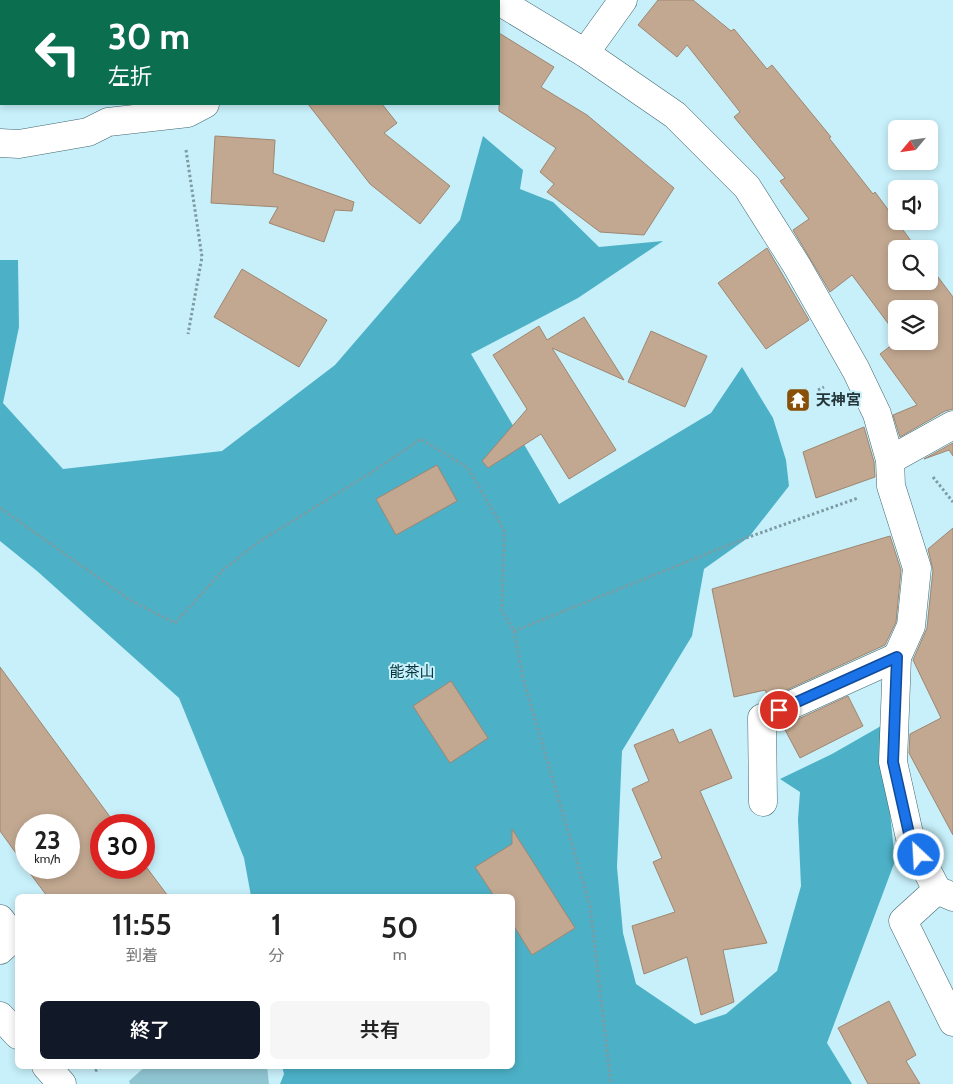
<!DOCTYPE html>
<html lang="ja">
<meta charset="utf-8">
<style>
body{margin:0;font-family:Cabin,"Noto Sans JP",sans-serif;background:#f6f6f6;color:#222;height:100vh;display:flex;flex-direction:column;font-size:19px;white-space:nowrap}
*{box-sizing:border-box;margin:0}
p{font-size:16px;color:#767676}
.icon{flex:none;width:28px;height:28px;fill:none;stroke:currentColor;stroke-width:2;stroke-linecap:round;stroke-linejoin:round}
.map{position:relative;flex:1;overflow:hidden}
.sheet{position:absolute;left:15px;top:894px;width:500px;height:175px;display:flex;flex-direction:column;background:#fff;border-radius:8px;box-shadow:0 2px 8px #0003}
.sheet>*{flex:none}
.banner{position:absolute;left:0px;top:0px;width:500px;height:105px;box-shadow:0 2px 8px #0003;background:#0b6e4f;color:#fff;overflow:hidden}
.needle{width:32px;rotate:241deg}
.buttons{position:absolute;left:888px;top:120px;display:grid;gap:10px}
.buttons a{display:grid;place-items:center;width:50px;height:50px;border-radius:8px;background:#fff;box-shadow:0 2px 8px #0003;font-size:25px}
.speed{position:absolute;left:15px;top:814px;display:flex;gap:10px;font-size:25px;font-weight:700;text-align:center}
.speed>*{display:grid;place-content:center;width:65px;height:65px;border-radius:50%;background:#fff;box-shadow:0 2px 8px #0003;line-height:1}
.speed small{font-size:12px;font-weight:400}
.speed .limit{border:8px solid #d22;background:#fff;color:#111}
.pin{position:absolute;display:grid;place-items:center;width:42px;height:42px;color:#fff;margin:-21px;border:2px solid #fff;border-radius:50%;box-shadow:0 1px 5px #0007}
.me{position:absolute;width:55px;margin:-28px;rotate:335deg;stroke-linejoin:round;filter:drop-shadow(0 0 4px #0008)}
.turn{display:flex;align-items:center;gap:18px;height:105px;padding:0 25px;font-size:22px}
.turn .icon{width:65px;height:65px;stroke-width:2.5}
.turn b{display:block;font-size:35px;line-height:42px}
.eta{display:flex;justify-content:space-evenly;align-items:center;height:85px;text-align:center}
.eta b{font-size:30px;font-weight:600;line-height:35px}
.action{display:flex;gap:10px;margin-top:auto;padding:10px 25px}
.action a{flex:1;height:58px;border-radius:8px;background:#111827;color:#fff;font-size:20px;font-weight:600;line-height:58px;text-align:center}
.action a+a{background:#f6f6f6;color:#222}
.map>svg:first-child{display:block}
.green{fill:#8fc5d2}
.forest{fill:#4cb1c7}
.building{fill:#c2a891;stroke:#9f8670}
.lines{fill:none;stroke-linecap:round;stroke-linejoin:round}
.minor-casing{stroke:#436770;stroke-width:29}
.path{stroke:#7d9ba2;stroke-width:3;stroke-dasharray:2.5 2.5;stroke-linecap:butt}
.minor{stroke:#fff;stroke-width:28}
.route-casing{stroke:#114b97;stroke-width:12}
.route{stroke:#1a73e8;stroke-width:9}
.labels{text-anchor:middle;stroke-width:4;stroke-linejoin:round;paint-order:stroke}
.poi-label{font-size:15px;font-weight:bold;fill:#253539;stroke:#c7f0fa;text-anchor:start}
.park-label{font-size:15px;fill:#03343e;stroke:#c7f0fa}
</style>
<div class="map">
<svg width="953" height="1084" viewBox="0 0 953 1084">
<rect width="100%" height="100%" fill="#c7f0fa"/>
<!-- green -->
<path class="green" d="M 146,1066 L 267,1066 L 269,1084 L 130,1084 L 129,1081 Z"/>
<!-- forest -->
<path class="forest" d="M 483,136 L 523,170 L 520,189 L 553,202 L 599,247 L 663,241 L 578,298 L 471,354 L 559,504 L 711,413 L 742,367 L 773,418 L 786,460 L 789,486 L 749,537 L 704,569 L 692,636 L 622,751 L 617,867 L 623,933 L 636,984 L 695,1024 L 726,1014 L 777,971 L 801,886 L 798,819 L 800,792 L 780,779 L 832,754 L 881,726 L 895,861 L 827,1043 L 852,1084 L 280,1084 L 284,1074 L 282,1066 L 512,1066 L 512,896 L 251,896 L 244,858 L 179,698 L 37,571 L 0,541 L 0,260 L 18,260 L 19,327 L 3,403 L 63,469 L 222,451 L 335,365 L 460,220 Z"/>
<!-- building -->
<g class="building">
<path d="M 658,0 L 693,0 L 731,31 L 734,29 L 767,69 L 772,65 L 831,137 L 829,138 L 873,194 L 875,192 L 917,249 L 896,249 L 896,281 L 929,281 L 929,265 L 953,297 L 953,409 L 945,411 L 900,437 L 893,415 L 917,405 L 880,354 L 897,341 L 929,341 L 929,309 L 896,309 L 896,334 L 852,275 L 830,292 L 793,230 L 809,219 L 780,181 L 785,178 L 734,117 L 740,112 L 687,45 L 677,57 L 638,25 Z"/>
<path d="M 499,33 L 554,67 L 541,87 L 587,115 L 674,188 L 644,235 L 600,232 L 547,192 L 554,184 L 540,172 L 556,148 L 499,111 Z"/>
<path d="M 308,104 L 382,104 L 397,123 L 384,133 L 450,186 L 420,224 L 370,184 Z"/>
<path d="M 215,136 L 275,140 L 273,173 L 354,202 L 352,211 L 335,210 L 324,242 L 269,223 L 278,207 L 211,203 Z"/>
<path d="M 767,248 L 809,320 L 766,349 L 718,283 Z"/>
<path d="M 242,269 L 327,320 L 299,367 L 214,317 Z"/>
<path d="M 584,317 L 624,380 L 552,348 L 616,450 L 569,479 L 541,434 L 488,468 L 482,461 L 527,409 L 493,355 L 539,326 L 547,340 Z"/>
<path d="M 651,331 L 707,356 L 685,407 L 628,382 Z"/>
<path d="M 864,427 L 874,462 L 875,477 L 816,498 L 803,452 Z"/>
<path d="M 953,443 L 953,456 L 949,450 L 924,459 Z"/>
<path d="M 437,465 L 457,501 L 396,535 L 376,499 Z"/>
<path d="M 953,528 L 953,835 L 909,753 L 910,734 L 941,718 L 913,660 L 927,628 L 933,570 L 928,549 Z"/>
<path d="M 890,536 L 901,570 L 896,622 L 885,645 L 769,698 L 765,690 L 734,697 L 712,589 Z"/>
<path d="M 0,667 L 116,825 L 101,825 L 101,868 L 144,868 L 144,864 L 168,896 L 47,896 L 26,868 L 69,868 L 69,825 L 26,825 L 26,867 L 0,831 Z"/>
<path d="M 451,681 L 488,738 L 450,763 L 413,706 Z"/>
<path d="M 848,696 L 863,726 L 800,758 L 783,726 Z"/>
<path d="M 673,729 L 679,743 L 711,729 L 732,778 L 700,791 L 767,943 L 723,950 L 734,1002 L 701,1015 L 687,957 L 644,974 L 632,926 L 675,912 L 653,862 L 662,858 L 632,789 L 649,781 L 634,745 Z"/>
<path d="M 512,829 L 575,928 L 532,955 L 512,923 L 512,896 L 494,896 L 475,867 L 512,844 Z"/>
<path d="M 889,1001 L 916,1055 L 906,1061 L 920,1084 L 868,1084 L 838,1028 Z"/>
</g>
<g class="lines">
<defs>
<g id="minor">
<path d="M 196,1 L 197,0"/>
<path d="M 394,1 L 397,0"/>
<path d="M 499,1 L 585,53 L 675,115 L 747,187 L 797,266 L 856,370 L 877,414 L 890,460 L 891,486 L 917,568 L 911,626 L 897,657 L 893,762 L 910,838 L 937,890 L 953,897"/>
<path d="M 585,53 L 623,0"/>
<path d="M 0,143 L 19,144 L 88,132 L 108,122 L 188,113 L 205,104"/>
<path d="M 890,460 L 953,425"/>
<path d="M 763,802 L 762,718 L 897,657"/>
<path d="M 937,890 L 903,921 L 953,1022"/>
<path d="M 0,919 L 14,937 L 0,950"/>
<path d="M 0,1016 L 18,1035"/>
<path d="M 46,1066 L 62,1084"/>
</g>
</defs>
<!-- minor casing -->
<use href="#minor" class="minor-casing"/>
<!-- path -->
<g class="path">
<path d="M 186,150 L 202,257 L 188,334"/>
<path d="M 818,390 L 824,387"/>
<path d="M 933,477 L 953,502"/>
<path d="M 0,508 L 130,600 L 175,623 L 224,569 L 260,541 L 369,474 L 421,439 L 468,468 L 504,530 L 502,611 L 514,631 L 523,678 L 590,906 L 611,1084"/>
<path d="M 514,631 L 749,537 L 858,498"/>
<path d="M 95,1071 L 103,1066"/>
</g>
<!-- minor -->
<use href="#minor" class="minor"/>
</g>
<g class="lines">
<defs>
<path id="route" d="M 779,710 L 897,657 L 893,762 L 910,838 L 919,855"/>
</defs>
<!-- route casing -->
<use href="#route" class="route-casing"/>
<!-- route -->
<use href="#route" class="route"/>
</g>
<!-- icons -->
<defs>
<symbol id="temple-square" viewBox="-11 -11 22 22"><rect x="-9" y="-9" width="18" height="18" rx="4" fill="#894e07" stroke="#c7f0fa"/><path d="M0-6L5-2H3V0L6.5 2.5H4V6H1.5V3h-3V6H-4V2.5H-6.5L-3 0V-2H-5Z" fill="#fff"/></symbol>
</defs>
<g fill-rule="evenodd">
<use href="#temple-square" x="784" y="386" width="28" height="28"/>
</g>
<g class="labels">
<!-- poi labels -->
<g class="poi-label">
<text x="816" y="405">天神宮</text>
</g>
<!-- park labels -->
<g class="park-label">
<text x="412" y="677">能茶山</text>
</g>
</g>
</svg>
<div class="buttons">
<a><svg class="needle" viewBox="-14 -14 28 28"><path d="M0-13l5 13h-10z" fill="#e53935"/><path d="M0 13l5-13h-10z" fill="#767676"/></svg></a>
<a><svg class="icon" aria-label="sound" viewBox="0 0 24 24"><path d="M4 9h4l5-4v14l-5-4H4zM17 9q2 3 0 6"/></svg></a>
<a><svg class="icon" aria-label="search" viewBox="0 0 24 24"><circle cx="10" cy="10" r="6"/><path d="M15 15l6 6"/></svg></a>
<a><svg class="icon" aria-label="layers" viewBox="0 0 24 24"><path d="M12 4l9 5-9 5-9-5zM3 14l9 5 9-5"/></svg></a>
</div>
<div class="speed"><div>23<small>km/h</small></div><div class="limit">30</div></div>
<div class="pin" style="left:779px;top:710px;background:#d93025"><svg class="icon" aria-label="arrive" viewBox="0 0 24 24"><path d="M6 21V4h12l-3 4 3 4H6"/></svg></div>
<svg class="me" style="left:919px;top:855px" viewBox="-20 -20 40 40"><circle r="17" fill="#1a73e8" stroke="#fff" stroke-width="3"/><path d="M0-11L8 9 0 5-8 9z" fill="#fff"/></svg>
<div class="banner">
<div class="turn"><svg class="icon" aria-label="left" viewBox="0 0 24 24"><path d="M17 20v-9H6M10 6l-5 5 5 5"/></svg><div><b>30 m</b>左折</div></div>
</div>
<section class="sheet">
<div class="eta">
<div><b>11:55</b><p>到着</p></div>
<div><b>1</b><p>分</p></div>
<div><b>50</b><p>m</p></div>
</div>
<div class="action"><a>終了</a><a>共有</a></div>
</section>
</div>
